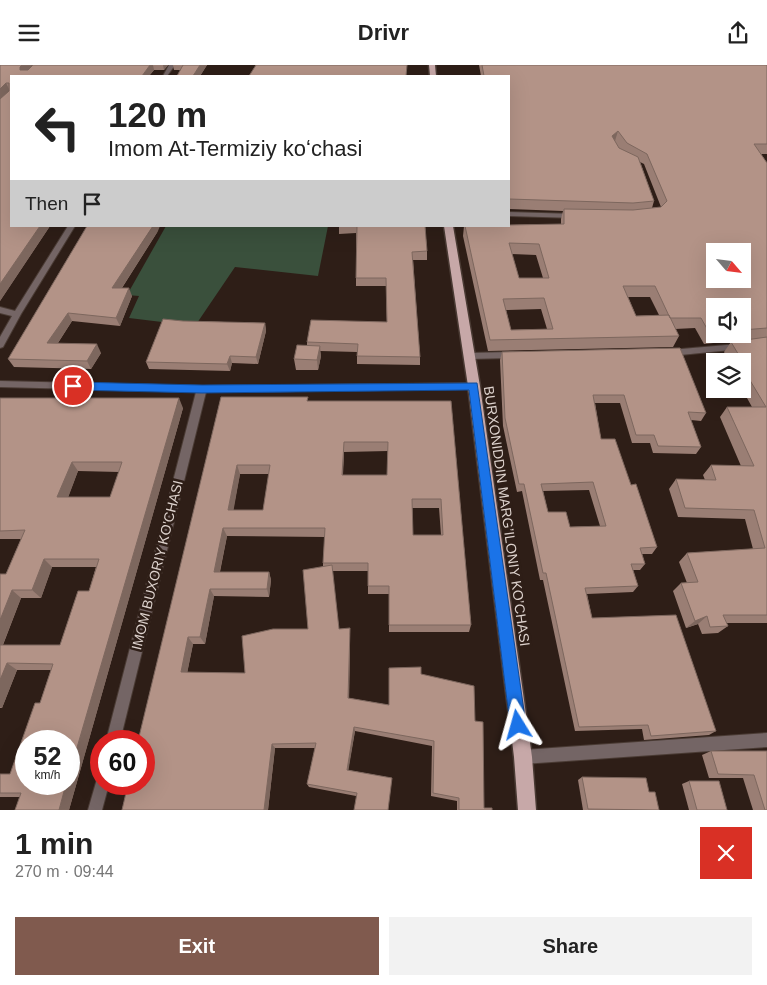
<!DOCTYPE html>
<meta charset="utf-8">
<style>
body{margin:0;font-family:Helvetica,sans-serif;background:#f2f2f2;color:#222;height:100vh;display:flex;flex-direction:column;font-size:19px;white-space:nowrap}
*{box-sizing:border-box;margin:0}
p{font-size:16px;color:#767676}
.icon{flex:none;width:28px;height:28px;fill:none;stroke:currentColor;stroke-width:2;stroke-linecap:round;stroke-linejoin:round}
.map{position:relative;height:745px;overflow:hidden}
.drawer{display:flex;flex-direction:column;background:#fff;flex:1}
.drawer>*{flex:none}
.top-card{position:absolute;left:10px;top:10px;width:500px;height:152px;border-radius:0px;box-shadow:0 5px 20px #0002;background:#fff;color:#222;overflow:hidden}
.needle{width:32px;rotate:118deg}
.fabs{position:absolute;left:706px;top:178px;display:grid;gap:10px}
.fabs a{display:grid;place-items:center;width:45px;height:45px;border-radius:0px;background:#fff;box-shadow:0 5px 20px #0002;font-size:25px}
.speed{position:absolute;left:15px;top:665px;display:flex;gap:10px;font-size:25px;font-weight:700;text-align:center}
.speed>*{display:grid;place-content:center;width:65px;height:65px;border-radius:50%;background:#fff;box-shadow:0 5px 20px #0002;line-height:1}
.speed small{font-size:12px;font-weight:400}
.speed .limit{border:8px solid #d22;background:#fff;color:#111}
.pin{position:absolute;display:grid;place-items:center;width:42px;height:42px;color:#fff;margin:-21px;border:2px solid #fff;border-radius:50%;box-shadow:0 1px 5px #0007}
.me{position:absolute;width:55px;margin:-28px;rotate:352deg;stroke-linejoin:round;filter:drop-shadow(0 0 4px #0008)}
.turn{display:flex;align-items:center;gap:18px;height:105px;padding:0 15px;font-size:22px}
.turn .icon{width:65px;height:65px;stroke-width:2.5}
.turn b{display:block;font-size:35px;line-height:42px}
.then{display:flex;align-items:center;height:48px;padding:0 15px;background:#0003;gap:10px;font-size:19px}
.round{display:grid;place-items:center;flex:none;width:52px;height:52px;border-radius:0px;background:#f2f2f2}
.summary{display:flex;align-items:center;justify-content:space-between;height:85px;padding:0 15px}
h1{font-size:30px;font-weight:800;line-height:38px}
.button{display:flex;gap:10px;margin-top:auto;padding:10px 15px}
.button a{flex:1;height:58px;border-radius:0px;background:#805a4e;color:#fff;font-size:20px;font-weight:800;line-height:58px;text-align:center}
.button a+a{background:#f2f2f2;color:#222}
header{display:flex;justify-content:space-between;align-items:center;height:65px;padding:0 15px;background:#fff;font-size:22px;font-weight:800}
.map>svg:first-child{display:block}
.green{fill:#3a503c}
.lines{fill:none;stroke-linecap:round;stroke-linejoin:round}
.street-casing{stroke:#4a3b34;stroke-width:2}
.primary-casing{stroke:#4a3b34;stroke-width:3}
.street{fill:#746565;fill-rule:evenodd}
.primary{fill:#c7a8a8;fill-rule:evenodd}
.wall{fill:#9a7e74;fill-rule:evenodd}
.shaded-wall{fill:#7d675e}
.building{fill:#b39387;stroke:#7d675e;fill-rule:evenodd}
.route{fill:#1a73e8;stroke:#114b97}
.labels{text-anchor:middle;stroke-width:5;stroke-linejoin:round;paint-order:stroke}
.street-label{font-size:14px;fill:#ddd2cd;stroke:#2e1e17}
</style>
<header><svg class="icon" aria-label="menu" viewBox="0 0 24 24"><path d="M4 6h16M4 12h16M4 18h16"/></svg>Drivr<svg class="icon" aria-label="share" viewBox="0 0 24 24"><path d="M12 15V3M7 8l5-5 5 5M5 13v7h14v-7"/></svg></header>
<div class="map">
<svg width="767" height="745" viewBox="0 0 767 745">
<rect width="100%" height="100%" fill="#2e1e17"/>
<!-- green -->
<path class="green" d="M 166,161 L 328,161 L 318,211 L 235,202 L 195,261 L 129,253 L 139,231 L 127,230 Z"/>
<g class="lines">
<defs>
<g id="street">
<path d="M 169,0 L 175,0 L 167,11 L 163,11 Z"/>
<path d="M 509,147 L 575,149 L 579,151 L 575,153 L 509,151 Z"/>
<path d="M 68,161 L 75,161 L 21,249 L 3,282 L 0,283 L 0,272 L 12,251 L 0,248 L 0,242 L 15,246 Z"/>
<path d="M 738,279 L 742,282 L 741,284 L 670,291 L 666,288 L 670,285 Z"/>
<path d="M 513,287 L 517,290 L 513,293 L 469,294 L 465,291 L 469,288 Z"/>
<path d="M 0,316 L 202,321 L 474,318 L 479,321 L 474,324 L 206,327 L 120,676 L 106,676 L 196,327 L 0,322 Z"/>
<path d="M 767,668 L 767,682 L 523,699 L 518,697 L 516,692 L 518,687 L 523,685 Z"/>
<path d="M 101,712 L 101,719 L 109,719 L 102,745 L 88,745 L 97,714 Z"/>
</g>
<g id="primary">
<path d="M 429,0 L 435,0 L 436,11 L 430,11 Z"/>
<path d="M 444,161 L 453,161 L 480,321 L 532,692 L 536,745 L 518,745 L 514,692 L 468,321 Z"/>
</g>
</defs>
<!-- street casing -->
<use href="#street" class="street-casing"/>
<!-- primary casing -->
<use href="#primary" class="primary-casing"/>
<!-- street -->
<use href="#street" class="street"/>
<!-- primary -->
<use href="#primary" class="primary"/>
</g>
<!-- wall -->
<g class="wall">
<path d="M 0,0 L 32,0 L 28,5 L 33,0 L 168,0 L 164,5 L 154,5 L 149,11 L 11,11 L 11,161 L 50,161 L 0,236 Z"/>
<path d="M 173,0 L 207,0 L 200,11 L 181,5 L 174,5 Z"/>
<path d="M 479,0 L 767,0 L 767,89 L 761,89 L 767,98 L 767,558 L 726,558 L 728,561 L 718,568 L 702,569 L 698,559 L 686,563 L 673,526 L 681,518 L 687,518 L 679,497 L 687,488 L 753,484 L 745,454 L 678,452 L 669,424 L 676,414 L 705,415 L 703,410 L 711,400 L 741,401 L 720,352 L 727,342 L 752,342 L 742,324 L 742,296 L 729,296 L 724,287 L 731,277 L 741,275 L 704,279 L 695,263 L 675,264 L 679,271 L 673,282 L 488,286 L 463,171 L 464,161 L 561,159 L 561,154 L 563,146 L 509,144 L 509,11 L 481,11 ZM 640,97 L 644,99 L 661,142 L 652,143 L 654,136 ZM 512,189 L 536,190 L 543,213 L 519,213 ZM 628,232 L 650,232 L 659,250 L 636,251 ZM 715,241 L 742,241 L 742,269 L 715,269 ZM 541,244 L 547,264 L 511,265 L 506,245 Z"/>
<path d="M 339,161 L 425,161 L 427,186 L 427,195 L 413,195 L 420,292 L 420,300 L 357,299 L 357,287 L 320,286 L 321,291 L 318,305 L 296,305 L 294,294 L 307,280 L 307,277 L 387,257 L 386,221 L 356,221 L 356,168 L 339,169 Z"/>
<path d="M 158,166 L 122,223 L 132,231 L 120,261 L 72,256 L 58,278 L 101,288 L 91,304 L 14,302 L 8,294 Z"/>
<path d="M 183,256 L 265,258 L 266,266 L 258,299 L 232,298 L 230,306 L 149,304 L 146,297 Z"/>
<path d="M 502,287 L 706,348 L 701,356 L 691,355 L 701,382 L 696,389 L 653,388 L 650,378 L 632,378 L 620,338 L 595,338 L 601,374 L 631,420 L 657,482 L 652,489 L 642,489 L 645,499 L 640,505 L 633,505 L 638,521 L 633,527 L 587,529 L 592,553 L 716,666 L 709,670 L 644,675 L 642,664 L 575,666 L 543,515 L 540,515 L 522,426 L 517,427 L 503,361 L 500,295 ZM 589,425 L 600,461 L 570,462 L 548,447 L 543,426 Z"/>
<path d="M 221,332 L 308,336 L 451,336 L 471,560 L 469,567 L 389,567 L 389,529 L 368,529 L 368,506 L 332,506 L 339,564 L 350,570 L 349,633 L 389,640 L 421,609 L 475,656 L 484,743 L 492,745 L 457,745 L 457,736 L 431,731 L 432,681 L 355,666 L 348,705 L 392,713 L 356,731 L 309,722 L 307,719 L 315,683 L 275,683 L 268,745 L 122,745 ZM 388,386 L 387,410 L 343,410 L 344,387 ZM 240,409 L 269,409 L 263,445 L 233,445 ZM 412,443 L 439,443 L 441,470 L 413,470 ZM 227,471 L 325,472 L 323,498 L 323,501 L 308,564 L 245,608 L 187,608 L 193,579 L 205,579 L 214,531 L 269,532 L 271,515 L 269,507 L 220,507 Z"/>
<path d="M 0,333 L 183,343 L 69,745 L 15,745 L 20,732 L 0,732 L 0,709 L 10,709 L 40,638 L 51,605 L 17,605 L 2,643 L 0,643 L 0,509 L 6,509 L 21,474 L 0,474 ZM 78,406 L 119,407 L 110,432 L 68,432 ZM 52,502 L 96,502 L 89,526 L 60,580 L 3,580 L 21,533 L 41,533 Z"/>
<path d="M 711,686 L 767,686 L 767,745 L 753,745 L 743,713 L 709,713 L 702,690 Z"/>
<path d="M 582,712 L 649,727 L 659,745 L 583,745 L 578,715 Z"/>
<path d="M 689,716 L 727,745 L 689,745 L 682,719 Z"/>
</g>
<!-- shaded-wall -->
<g class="shaded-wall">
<path d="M 22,0 L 32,0 L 24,10 L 20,5 L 20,2 Z"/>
<path d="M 150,0 L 153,0 L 154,5 L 149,11 L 142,11 Z"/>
<path d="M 163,0 L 168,0 L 164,5 Z"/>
<path d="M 200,0 L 207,0 L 200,11 L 193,11 Z"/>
<path d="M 6,18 L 10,26 L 0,35 L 0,24 Z"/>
<path d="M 618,66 L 615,76 L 612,71 Z"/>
<path d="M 40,161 L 50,161 L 0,236 L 0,219 Z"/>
<path d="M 153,161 L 160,161 L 158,166 L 116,232 L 112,223 Z"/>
<path d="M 129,223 L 132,231 L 120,261 L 116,253 Z"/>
<path d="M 68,248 L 72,256 L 52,287 L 47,278 Z"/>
<path d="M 265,258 L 266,266 L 258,299 L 256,292 Z"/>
<path d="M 97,279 L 101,288 L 91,304 L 87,296 Z"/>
<path d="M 320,281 L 321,291 L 318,305 L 317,295 Z"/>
<path d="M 230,291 L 232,298 L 230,306 L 227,299 Z"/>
<path d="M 179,333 L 183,343 L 69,745 L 59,745 L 66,719 L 69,719 L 69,710 Z"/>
<path d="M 344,377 L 344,387 L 342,419 L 342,410 Z"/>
<path d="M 72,397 L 78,406 L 65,441 L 57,432 Z"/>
<path d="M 237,400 L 240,409 L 232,454 L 228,445 Z"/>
<path d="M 223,463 L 227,471 L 218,515 L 214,507 Z"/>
<path d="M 44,494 L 52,502 L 41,533 L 32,525 Z"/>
<path d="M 269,507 L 271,515 L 269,532 L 267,524 Z"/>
<path d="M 210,524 L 214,531 L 205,579 L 200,572 Z"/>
<path d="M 12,525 L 21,533 L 0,587 L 0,555 Z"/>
<path d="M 707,551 L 698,559 L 686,563 L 695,556 Z"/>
<path d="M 350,563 L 350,570 L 349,639 L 348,633 Z"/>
<path d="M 188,572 L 193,579 L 186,614 L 181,607 Z"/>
<path d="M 7,598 L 17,605 L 2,643 L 0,642 L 0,615 Z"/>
<path d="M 354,662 L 355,666 L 348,708 L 347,705 Z"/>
<path d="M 272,679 L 275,683 L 268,745 L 264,745 Z"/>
</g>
<!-- building -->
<g class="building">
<path d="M 0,0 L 22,0 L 20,2 L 20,5 L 28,5 L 33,0 L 150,0 L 142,11 L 11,11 L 11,161 L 40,161 L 0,219 L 0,34 L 9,26 L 9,18 L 6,18 L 0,24 Z"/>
<path d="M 183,0 L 200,0 L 193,11 L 177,11 Z"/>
<path d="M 256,0 L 407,0 L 406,11 L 249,11 Z"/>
<path d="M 482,0 L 767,0 L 767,79 L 754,79 L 767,98 L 767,263 L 742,265 L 742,241 L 715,241 L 715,268 L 710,269 L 701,253 L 670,253 L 655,221 L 623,221 L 636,251 L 669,250 L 679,271 L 490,275 L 465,161 L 509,161 L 509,160 L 564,159 L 564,144 L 633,145 L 661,142 L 667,136 L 647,89 L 627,78 L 618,66 L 612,71 L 619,83 L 638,92 L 654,136 L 633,138 L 509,134 L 509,11 L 484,11 ZM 509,178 L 539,179 L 549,213 L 519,213 ZM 715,186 L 742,186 L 742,214 L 715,214 ZM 544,233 L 553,264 L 511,265 L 503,234 Z"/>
<path d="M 87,161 L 153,161 L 112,223 L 129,223 L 116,253 L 68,248 L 47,278 L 97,279 L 87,296 L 8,294 Z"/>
<path d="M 357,161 L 425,161 L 427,186 L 412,187 L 420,292 L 357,291 L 358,279 L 307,277 L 311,255 L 387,257 L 386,213 L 356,213 Z"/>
<path d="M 163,254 L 183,256 L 265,258 L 256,292 L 230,291 L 227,299 L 146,297 Z"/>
<path d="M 767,272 L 767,550 L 723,550 L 728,561 L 710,562 L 707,551 L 695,556 L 681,518 L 698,517 L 687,488 L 765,483 L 754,445 L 685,443 L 676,414 L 716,415 L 711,400 L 754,401 L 727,342 L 766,342 L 742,302 L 746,302 L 731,277 Z"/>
<path d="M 297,280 L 320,281 L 317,295 L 294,294 Z"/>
<path d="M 680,283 L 706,348 L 688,347 L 701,382 L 658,381 L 654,370 L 636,370 L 624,330 L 593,330 L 601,374 L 615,374 L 631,420 L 636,419 L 657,482 L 640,483 L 645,499 L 631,499 L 638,521 L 585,523 L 592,553 L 676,550 L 716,666 L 651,671 L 648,660 L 579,662 L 546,508 L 543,508 L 524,419 L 519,419 L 505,353 L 502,287 ZM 593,417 L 606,461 L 570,462 L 566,447 L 548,447 L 541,419 Z"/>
<path d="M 221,332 L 308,332 L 307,336 L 451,336 L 471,560 L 389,560 L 389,521 L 368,521 L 368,498 L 323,498 L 325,463 L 223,463 L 214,507 L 269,507 L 267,524 L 210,524 L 200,572 L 188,572 L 181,607 L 245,608 L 242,571 L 273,564 L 308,564 L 303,505 L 332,500 L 339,564 L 350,563 L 348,633 L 389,640 L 389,603 L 421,602 L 421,609 L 474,621 L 475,656 L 483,657 L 484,743 L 492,743 L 492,745 L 459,745 L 459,733 L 433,728 L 434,676 L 354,662 L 347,705 L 392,713 L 388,745 L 354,745 L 357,728 L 307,719 L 316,678 L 272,679 L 264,745 L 122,745 L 128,719 L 144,719 L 144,676 L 138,676 ZM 344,377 L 388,377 L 387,410 L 342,410 ZM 237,400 L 270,400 L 263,445 L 228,445 ZM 412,434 L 441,434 L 443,470 L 413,470 Z"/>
<path d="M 0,333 L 179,333 L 69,710 L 69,676 L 26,676 L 26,719 L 66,719 L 59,745 L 15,745 L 21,728 L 0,728 L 0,709 L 10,709 L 35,638 L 40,638 L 53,599 L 7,598 L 0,615 L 0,580 L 60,580 L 78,526 L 89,526 L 99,494 L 44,494 L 32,525 L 12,525 L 0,555 L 0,509 L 6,509 L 25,465 L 0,466 ZM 72,397 L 122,397 L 110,432 L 57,432 Z"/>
<path d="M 711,686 L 767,686 L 767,745 L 765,745 L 754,710 L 718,709 Z"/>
<path d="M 582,712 L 646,713 L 649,727 L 655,727 L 659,745 L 588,744 Z"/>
<path d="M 689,716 L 719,716 L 727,745 L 697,745 Z"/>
</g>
<!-- route -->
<path class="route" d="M 73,317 L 202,320 L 477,318 L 526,660 L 524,665 L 518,668 L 513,665 L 510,660 L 469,325 L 202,328 L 73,325 L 68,321 Z"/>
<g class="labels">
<!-- street labels -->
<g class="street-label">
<text transform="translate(507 451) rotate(82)" y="5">BURXONIDDIN MARG’ILONIY KO’CHASI</text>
<text transform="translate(157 500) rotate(-76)" y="5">IMOM BUXORIY KO'CHASI</text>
</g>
</g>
</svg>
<div class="fabs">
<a><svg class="needle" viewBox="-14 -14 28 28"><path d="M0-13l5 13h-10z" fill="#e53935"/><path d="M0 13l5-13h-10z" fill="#767676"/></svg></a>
<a><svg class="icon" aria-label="sound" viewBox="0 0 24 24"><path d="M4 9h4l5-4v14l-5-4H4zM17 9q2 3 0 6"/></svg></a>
<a><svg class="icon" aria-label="layers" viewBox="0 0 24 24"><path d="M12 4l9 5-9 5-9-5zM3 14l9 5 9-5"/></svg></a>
</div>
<div class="speed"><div>52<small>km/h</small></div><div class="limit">60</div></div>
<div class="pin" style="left:73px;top:321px;background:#d93025"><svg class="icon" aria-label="arrive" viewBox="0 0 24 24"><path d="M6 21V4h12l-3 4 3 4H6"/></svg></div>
<svg class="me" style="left:518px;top:660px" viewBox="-20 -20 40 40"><path d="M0-17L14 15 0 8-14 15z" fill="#1a73e8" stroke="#fff" stroke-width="4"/></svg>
<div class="top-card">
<div class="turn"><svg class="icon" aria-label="left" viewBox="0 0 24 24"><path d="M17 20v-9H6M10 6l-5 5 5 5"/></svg><div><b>120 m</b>Imom At-Termiziy koʻchasi</div></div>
<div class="then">Then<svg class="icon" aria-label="arrive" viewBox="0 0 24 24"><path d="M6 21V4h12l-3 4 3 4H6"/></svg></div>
</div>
</div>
<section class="drawer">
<div class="summary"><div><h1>1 min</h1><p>270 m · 09:44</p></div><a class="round" style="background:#d93025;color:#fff"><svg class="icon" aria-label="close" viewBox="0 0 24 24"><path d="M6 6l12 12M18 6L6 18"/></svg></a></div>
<div class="button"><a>Exit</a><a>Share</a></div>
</section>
